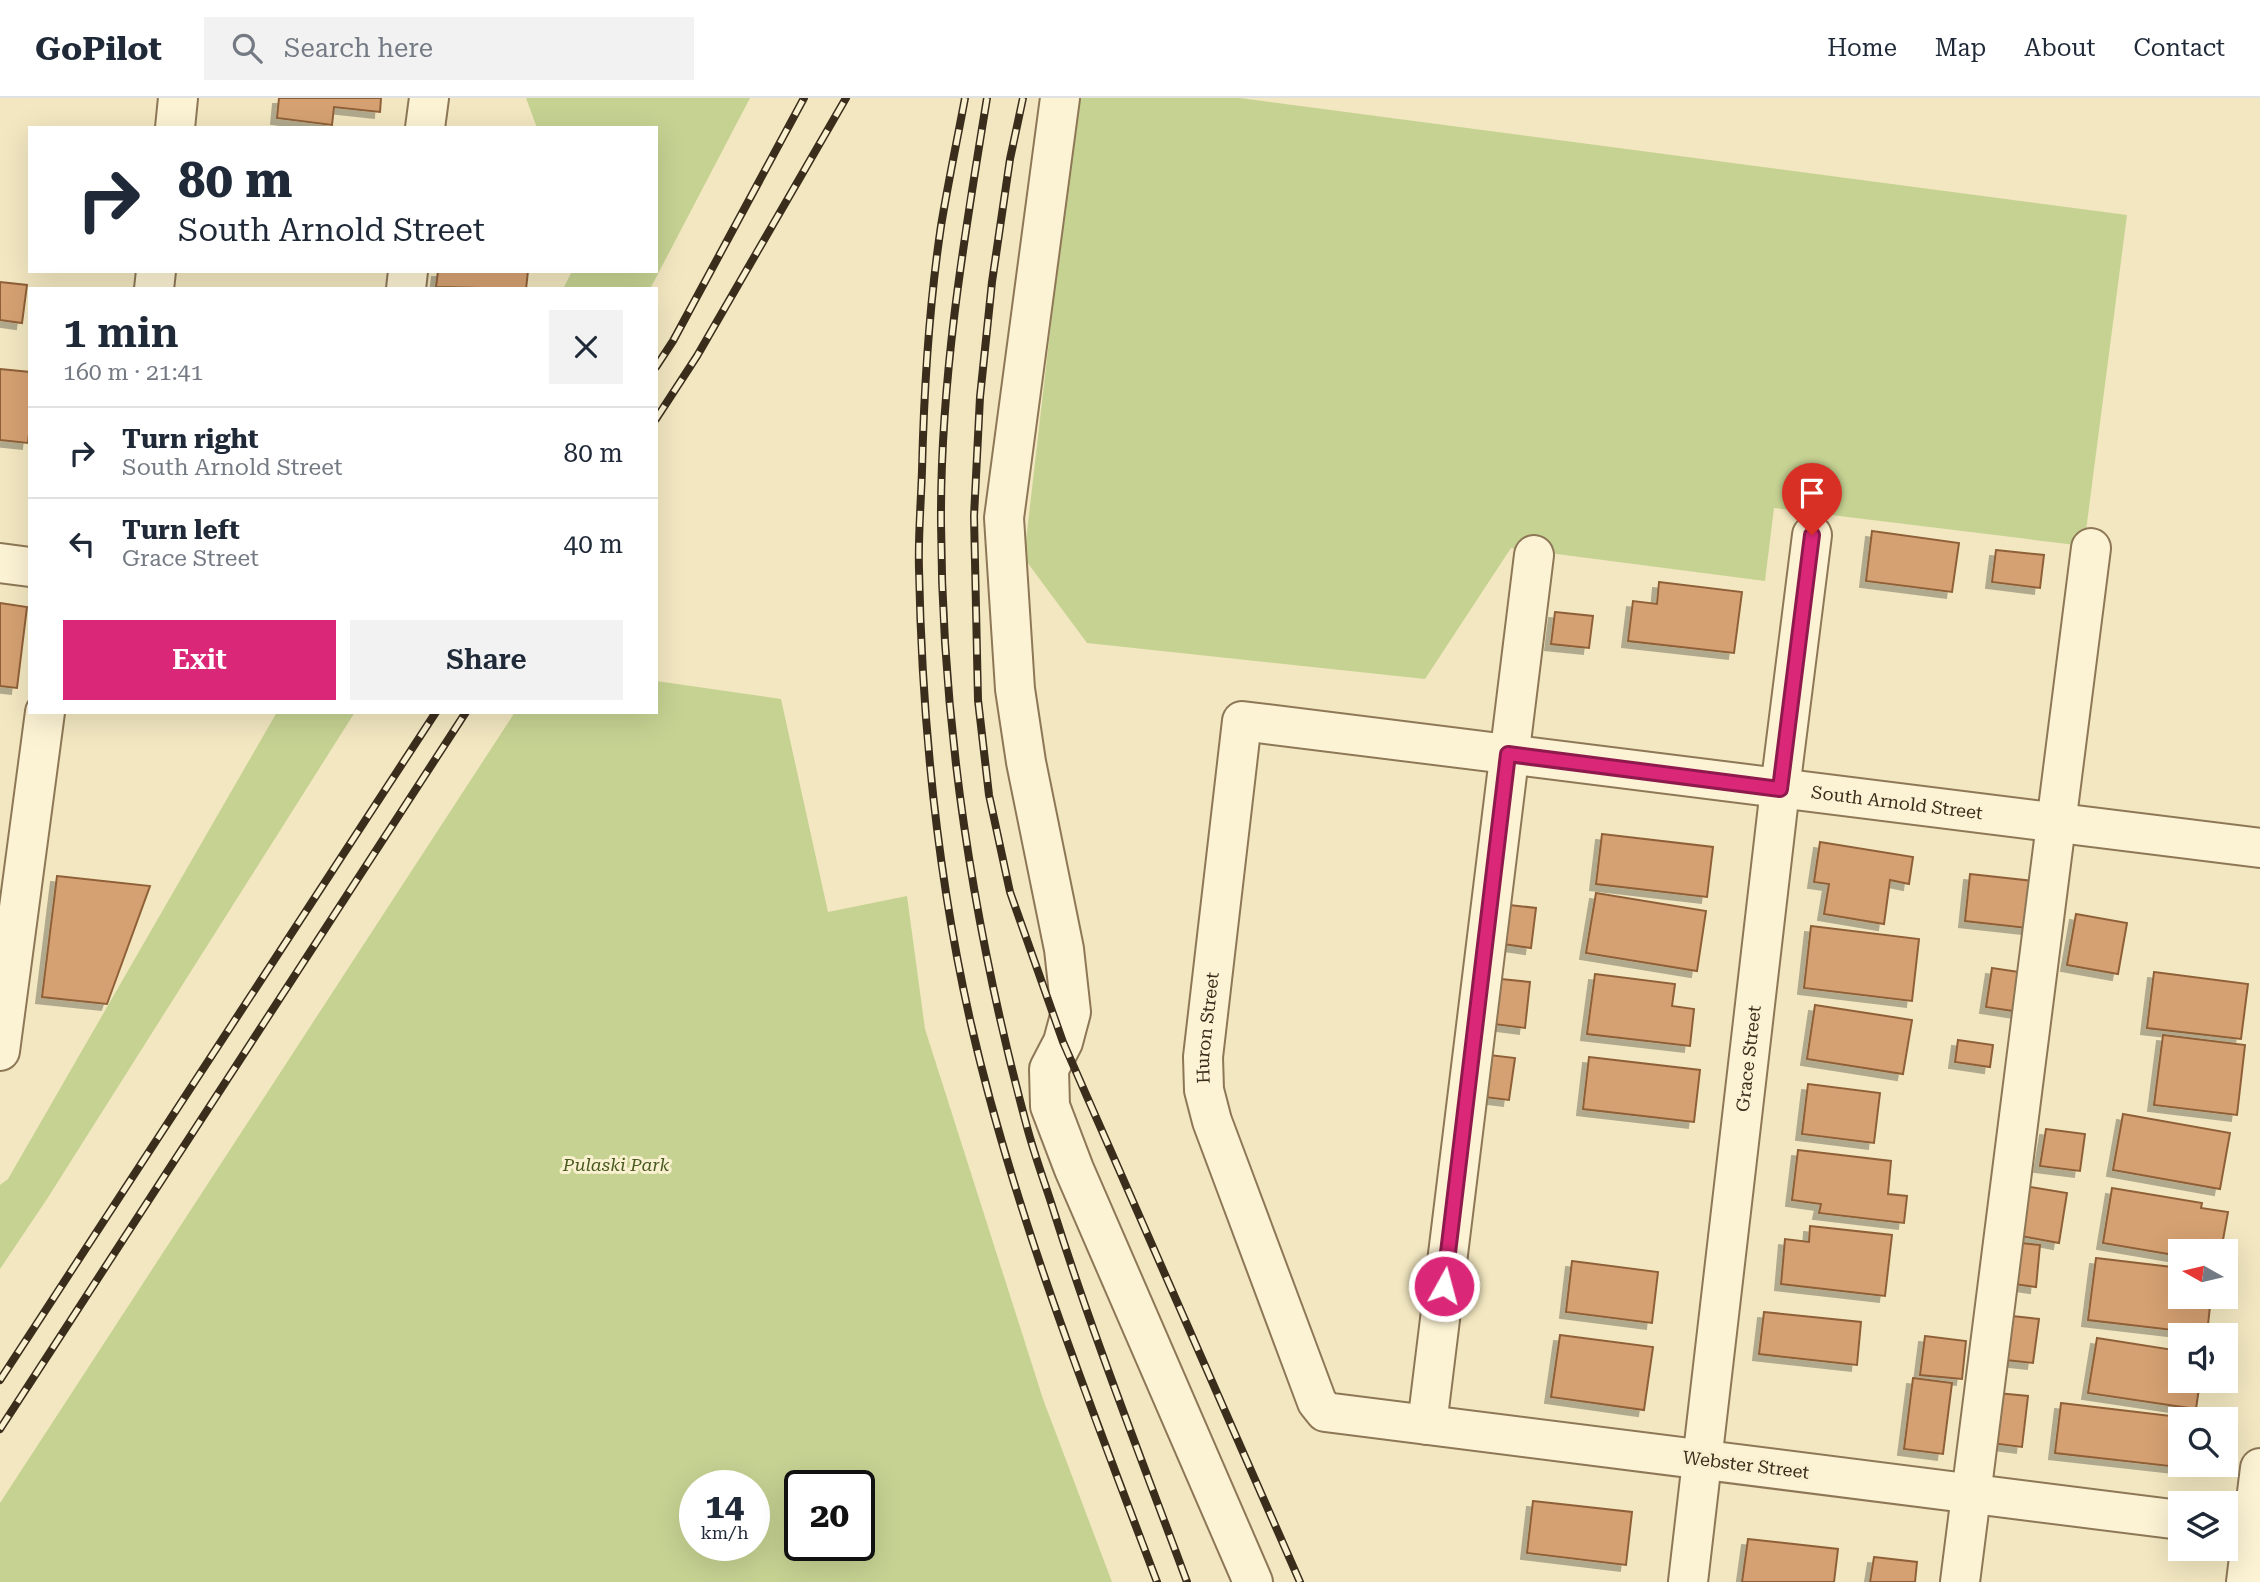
<!DOCTYPE html>
<meta charset="utf-8">
<style>
body{margin:0;font-family:"Roboto Serif",serif;background:#f2f2f3;color:#1f2937;height:100vh;display:flex;flex-direction:column;font-size:26px;white-space:nowrap}
*{box-sizing:border-box;margin:0}
p{font-size:23px;color:#747a83}
.icon{flex:none;width:38px;height:38px;fill:none;stroke:currentColor;stroke-width:2;stroke-linecap:round;stroke-linejoin:round}
.map{position:relative;flex:1;overflow:hidden}
.sheet{position:absolute;left:28px;top:189px;width:630px;height:427px;display:flex;flex-direction:column;background:#fff;border-radius:0px;box-shadow:0 7px 28px #0002}
.sheet>*{flex:none}
.hud{position:absolute;left:28px;top:28px;width:630px;height:147px;border-radius:0px;box-shadow:0 7px 28px #0002;background:#fff;color:#1f2937;overflow:hidden}
.needle{width:46px;rotate:278deg}
.tools{position:absolute;left:2168px;top:1141px;display:grid;gap:14px}
.tools a{display:grid;place-items:center;width:70px;height:70px;border-radius:0px;background:#fff;box-shadow:0 7px 28px #0002;font-size:35px}
.speed{position:absolute;left:679px;top:1372px;display:flex;gap:14px;font-size:35px;font-weight:700;text-align:center}
.speed>*{display:grid;place-content:center;width:91px;height:91px;border-radius:50%;background:#fff;box-shadow:0 7px 28px #0002;line-height:1}
.speed small{font-size:18px;font-weight:400}
.speed .limit{border:4px solid #111;border-radius:10px;background:#fff;color:#111}
.pin{position:absolute;display:grid;place-items:center;width:60px;height:60px;color:#fff;margin:-72px -30px;border-radius:50% 50% 50% 0;rotate:-45deg;box-shadow:0 0 7px #0007}
.pin .icon{rotate:45deg}
.me{position:absolute;width:77px;margin:-38px;rotate:7deg;stroke-linejoin:round;filter:drop-shadow(0 0 5px #0008)}
.turn{display:flex;align-items:center;gap:24px;height:147px;padding:0 35px;font-size:32px}
.turn .icon{width:91px;height:91px;stroke-width:2.5}
.turn b{display:block;font-size:49px;line-height:60px}
.round{display:grid;place-items:center;flex:none;width:74px;height:74px;border-radius:0px;background:#f2f2f3}
.overview{display:flex;align-items:center;justify-content:space-between;height:119px;padding:0 35px}
h1{font-size:42px;font-weight:600;line-height:52px}
.action{display:flex;gap:14px;margin-top:auto;padding:14px 35px}
.action a{flex:1;height:80px;border-radius:0px;background:#db2777;color:#fff;font-size:28px;font-weight:600;line-height:80px;text-align:center}
.action a+a{background:#f2f2f3;color:#1f2937}
ul{padding:0;list-style:none}
li{display:flex;align-items:center;gap:21px;height:91px;padding:0 35px;border-top:2px solid #e0e1e3}
li div{flex:1}
li b{display:block;font-size:26px}
li em{font-style:normal}
header{display:flex;align-items:center;gap:42px;box-sizing:border-box;height:98px;padding:0 35px;background:#fff;border-bottom:2px solid #e0e1e3}
header strong{font-size:33px}
nav{display:flex;gap:38px;margin-inline-start:auto;font-size:24px}
.search{width:490px;height:63px;background:#f2f2f3;display:flex;align-items:center;gap:18px;box-sizing:border-box;padding:0 24px;border-radius:0px;color:#747a83;font-size:26px}
.map>svg:first-child{display:block}
.green{fill:#c6d292;fill-rule:evenodd}
.building{fill:#d5a172;stroke:#8f6139;stroke-width:2;filter:url(#shadow)}
.lines{fill:none;stroke-linecap:round;stroke-linejoin:round}
.minor-casing{stroke:#8d7756;stroke-width:42}
.minor{stroke:#fcf3d4;stroke-width:38}
.rail-casing{stroke:#3b2d1c;stroke-width:8}
.rail{stroke:#f9f0d0;stroke-width:5;stroke-dasharray:16;stroke-linecap:butt}
.route-casing{stroke:#8e194d;stroke-width:18}
.route{stroke:#db2777;stroke-width:12}
.labels{text-anchor:middle;stroke-width:6;stroke-linejoin:round;paint-order:stroke}
.street-label{font-size:18px;fill:#3b2d1c;stroke:#f9f0d0}
.park-label{font-size:18px;font-style:italic;fill:#485a20;stroke:#f9f0d0}
</style>
<header>
<strong>GoPilot</strong>
<div class="search"><svg class="icon" aria-label="search" viewBox="0 0 24 24"><circle cx="10" cy="10" r="6"/><path d="M15 15l6 6"/></svg>Search here</div>
<nav><a>Home</a><a>Map</a><a>About</a><a>Contact</a></nav>
</header>
<div class="map">
<svg width="2260" height="1484" viewBox="0 0 2260 1484">
<defs>
<filter id="shadow"><feDropShadow dx="-6" dy="6" stdDeviation="0" flood-color="#0004"/></filter>
</defs>
<rect width="100%" height="100%" fill="#f2e7c0"/>
<!-- green -->
<g class="green">
<path d="M 526,0 L 750,0 L 650,191 L 563,191 L 572,173 L 656,173 L 656,30 L 537,30 Z"/>
<path d="M 1077,0 L 1240,0 L 2127,117 L 2084,448 L 1774,410 L 1765,483 L 1511,450 L 1425,581 L 1087,545 L 1024,460 Z"/>
<path d="M 656,583 L 781,601 L 828,814 L 907,798 L 925,931 L 1043,1301 L 1112,1484 L 0,1484 L 0,1405 L 515,614 L 656,614 ZM 695,1388 L 754,1388 L 754,1447 L 695,1447 ZM 800,1388 L 859,1388 L 859,1447 L 800,1447 Z"/>
<path d="M 277,614 L 355,614 L 47,1101 L 0,1171 L 0,1087 L 8,1081 Z"/>
</g>
<!-- building -->
<g class="building">
<path d="M 279,0 L 381,0 L 380,14 L 334,9 L 332,27 L 277,20 Z"/>
<path d="M 438,173 L 528,173 L 526,191 L 436,189 Z"/>
<path d="M 0,184 L 27,187 L 22,225 L 0,222 Z"/>
<path d="M 0,271 L 30,274 L 30,327 L 28,345 L 0,342 Z"/>
<path d="M 1872,433 L 1959,445 L 1952,494 L 1866,483 Z"/>
<path d="M 1996,452 L 2044,457 L 2040,490 L 1992,484 Z"/>
<path d="M 1659,484 L 1742,494 L 1734,555 L 1628,543 L 1633,503 L 1657,506 Z"/>
<path d="M 0,505 L 27,509 L 17,590 L 0,588 Z"/>
<path d="M 1555,514 L 1593,518 L 1589,550 L 1551,546 Z"/>
<path d="M 1602,736 L 1713,749 L 1707,799 L 1596,786 Z"/>
<path d="M 1820,744 L 1913,759 L 1909,786 L 1890,782 L 1884,826 L 1824,816 L 1829,786 L 1814,784 Z"/>
<path d="M 1970,776 L 2033,783 L 2027,830 L 1965,823 Z"/>
<path d="M 57,778 L 150,788 L 107,906 L 42,899 Z"/>
<path d="M 1596,795 L 1706,813 L 1697,873 L 1586,855 Z"/>
<path d="M 1501,806 L 1536,810 L 1531,850 L 1496,845 Z"/>
<path d="M 2076,816 L 2127,825 L 2118,876 L 2067,867 Z"/>
<path d="M 1811,828 L 1919,841 L 1912,903 L 1804,890 Z"/>
<path d="M 1992,870 L 2026,875 L 2020,914 L 1986,909 Z"/>
<path d="M 2154,874 L 2248,886 L 2241,941 L 2147,930 Z"/>
<path d="M 1595,876 L 1675,886 L 1672,908 L 1694,911 L 1690,948 L 1587,936 Z"/>
<path d="M 1491,880 L 1530,884 L 1525,930 L 1486,925 Z"/>
<path d="M 1815,907 L 1912,922 L 1903,976 L 1807,961 Z"/>
<path d="M 2163,937 L 2245,947 L 2237,1017 L 2154,1007 Z"/>
<path d="M 1958,942 L 1993,947 L 1990,969 L 1955,964 Z"/>
<path d="M 1481,956 L 1515,960 L 1509,1002 L 1476,998 Z"/>
<path d="M 1589,959 L 1700,972 L 1694,1024 L 1583,1011 Z"/>
<path d="M 1808,986 L 1880,995 L 1874,1045 L 1802,1036 Z"/>
<path d="M 2123,1016 L 2230,1035 L 2220,1091 L 2113,1072 Z"/>
<path d="M 2046,1031 L 2085,1036 L 2080,1073 L 2040,1068 Z"/>
<path d="M 1798,1052 L 1891,1063 L 1888,1096 L 1907,1098 L 1904,1125 L 1819,1115 L 1821,1106 L 1792,1102 Z"/>
<path d="M 2024,1088 L 2067,1095 L 2059,1145 L 2016,1137 Z"/>
<path d="M 2112,1090 L 2202,1105 L 2201,1110 L 2228,1114 L 2221,1153 L 2180,1153 L 2180,1158 L 2103,1145 Z"/>
<path d="M 1810,1128 L 1892,1137 L 1885,1198 L 1781,1186 L 1785,1141 L 1809,1144 Z"/>
<path d="M 2011,1144 L 2040,1147 L 2036,1189 L 2007,1185 Z"/>
<path d="M 2096,1160 L 2180,1170 L 2180,1199 L 2211,1199 L 2207,1236 L 2088,1222 Z"/>
<path d="M 1572,1163 L 1658,1174 L 1652,1225 L 1566,1214 Z"/>
<path d="M 1764,1214 L 1861,1224 L 1857,1267 L 1759,1256 Z"/>
<path d="M 2003,1217 L 2039,1221 L 2033,1265 L 1997,1261 Z"/>
<path d="M 1560,1237 L 1653,1249 L 1644,1312 L 1551,1299 Z"/>
<path d="M 1925,1238 L 1966,1243 L 1962,1281 L 1920,1277 Z"/>
<path d="M 2097,1240 L 2180,1253 L 2180,1283 L 2200,1283 L 2196,1311 L 2088,1295 Z"/>
<path d="M 1913,1280 L 1952,1285 L 1943,1356 L 1904,1351 Z"/>
<path d="M 1997,1295 L 2028,1298 L 2022,1349 L 1991,1345 Z"/>
<path d="M 2061,1305 L 2196,1321 L 2180,1321 L 2178,1369 L 2055,1355 Z"/>
<path d="M 1533,1403 L 1632,1414 L 1626,1467 L 1527,1455 Z"/>
<path d="M 1748,1441 L 1838,1451 L 1834,1484 L 1742,1484 Z"/>
<path d="M 1874,1459 L 1917,1464 L 1915,1484 L 1870,1484 Z"/>
</g>
<g class="lines">
<defs>
<g id="minor">
<path d="M 1060,0 L 1004,420 L 1015,591 L 1026,664 L 1064,851 L 1071,914 L 1063,944 L 1049,971 L 1050,1008 L 1074,1071 L 1253,1484"/>
<path d="M 175,30 L 178,0"/>
<path d="M 425,30 L 429,0"/>
<path d="M 154,191 L 156,173"/>
<path d="M 406,191 L 408,173"/>
<path d="M 0,465 L 30,469"/>
<path d="M 0,953 L 45,614"/>
<path d="M 1427,1327 L 1534,457"/>
<path id="s1" d="M 2180,1422 L 1325,1314 L 1317,1304 L 1212,1023 L 1204,992 L 1203,959 L 1242,623 L 2260,750"/>
<path id="s2" d="M 1688,1484 L 1780,691 L 1812,437"/>
<path d="M 1960,1484 L 2091,450"/>
<path d="M 2246,1484 L 2260,1370"/>
</g>
</defs>
<!-- minor casing -->
<use href="#minor" class="minor-casing"/>
<!-- minor -->
<use href="#minor" class="minor"/>
<defs>
<g id="rail">
<path d="M 965,0 C 957,43 948,85 941,128 C 929,208 924,290 922,372 C 921,405 918,438 919,471 C 922,623 937,777 971,926 C 1015,1117 1088,1301 1157,1484"/>
<path d="M 987,0 C 964,140 940,283 941,425 C 942,629 974,833 1027,1029 C 1035,1059 1046,1088 1055,1117 C 1094,1241 1142,1362 1187,1484"/>
<path d="M 1023,0 L 1010,61 L 992,184 L 980,299 L 974,418 L 978,602 L 989,697 L 1010,794 L 1063,944 L 1300,1484"/>
<path d="M 656,269 L 673,243 L 804,0"/>
<path d="M 656,321 L 697,258 L 846,0"/>
<path d="M 0,1282 L 436,614"/>
<path d="M 0,1331 L 466,614"/>
</g>
</defs>
<!-- rail casing -->
<use href="#rail" class="rail-casing"/>
<!-- rail -->
<use href="#rail" class="rail"/>
</g>
<g class="lines">
<defs>
<path id="route" d="M 1444,1188 L 1508,656 L 1780,691 L 1812,437"/>
</defs>
<!-- route casing -->
<use href="#route" class="route-casing"/>
<!-- route -->
<use href="#route" class="route"/>
</g>
<g class="labels">
<!-- street labels -->
<g class="street-label">
<text dy="6" stroke="none"><textPath href="#s1" startOffset="2238">South Arnold Street</textPath></text>
<text dy="6" stroke="none"><textPath href="#s1" startOffset="1269">Huron Street</textPath></text>
<text dy="6" stroke="none"><textPath href="#s2" startOffset="527">Grace Street</textPath></text>
<text transform="translate(1746 1367) rotate(7)" y="6">Webster Street</text>
</g>
<!-- park labels -->
<g class="park-label">
<text x="616" y="1073">Pulaski Park</text>
</g>
</g>
</svg>
<div class="tools">
<a><svg class="needle" viewBox="-14 -14 28 28"><path d="M0-13l5 13h-10z" fill="#e53935"/><path d="M0 13l5-13h-10z" fill="#747a83"/></svg></a>
<a><svg class="icon" aria-label="sound" viewBox="0 0 24 24"><path d="M4 9h4l5-4v14l-5-4H4zM17 9q2 3 0 6"/></svg></a>
<a><svg class="icon" aria-label="search" viewBox="0 0 24 24"><circle cx="10" cy="10" r="6"/><path d="M15 15l6 6"/></svg></a>
<a><svg class="icon" aria-label="layers" viewBox="0 0 24 24"><path d="M12 4l9 5-9 5-9-5zM3 14l9 5 9-5"/></svg></a>
</div>
<div class="speed"><div>14<small>km/h</small></div><div class="limit">20</div></div>
<div class="pin" style="left:1812px;top:437px;background:#d93025"><svg class="icon" aria-label="arrive" viewBox="0 0 24 24"><path d="M6 21V4h12l-3 4 3 4H6"/></svg></div>
<svg class="me" style="left:1444px;top:1188px" viewBox="-20 -20 40 40"><circle r="17" fill="#db2777" stroke="#fff" stroke-width="3"/><path d="M0-11L8 9 0 5-8 9z" fill="#fff"/></svg>
<div class="hud">
<div class="turn"><svg class="icon" aria-label="right" viewBox="0 0 24 24"><path d="M7 20v-9h11M14 6l5 5-5 5"/></svg><div><b>80 m</b>South Arnold Street</div></div>
</div>
<section class="sheet">
<div class="overview"><div><h1>1 min</h1><p>160 m · 21:41</p></div><a class="round"><svg class="icon" aria-label="close" viewBox="0 0 24 24"><path d="M6 6l12 12M18 6L6 18"/></svg></a></div>
<ul>
<li><svg class="icon" aria-label="right" viewBox="0 0 24 24"><path d="M7 20v-9h11M14 6l5 5-5 5"/></svg><div><b>Turn right</b><p>South Arnold Street</p></div><em>80 m</em></li>
<li><svg class="icon" aria-label="left" viewBox="0 0 24 24"><path d="M17 20v-9H6M10 6l-5 5 5 5"/></svg><div><b>Turn left</b><p>Grace Street</p></div><em>40 m</em></li>
</ul>
<div class="action"><a>Exit</a><a>Share</a></div>
</section>
</div>
